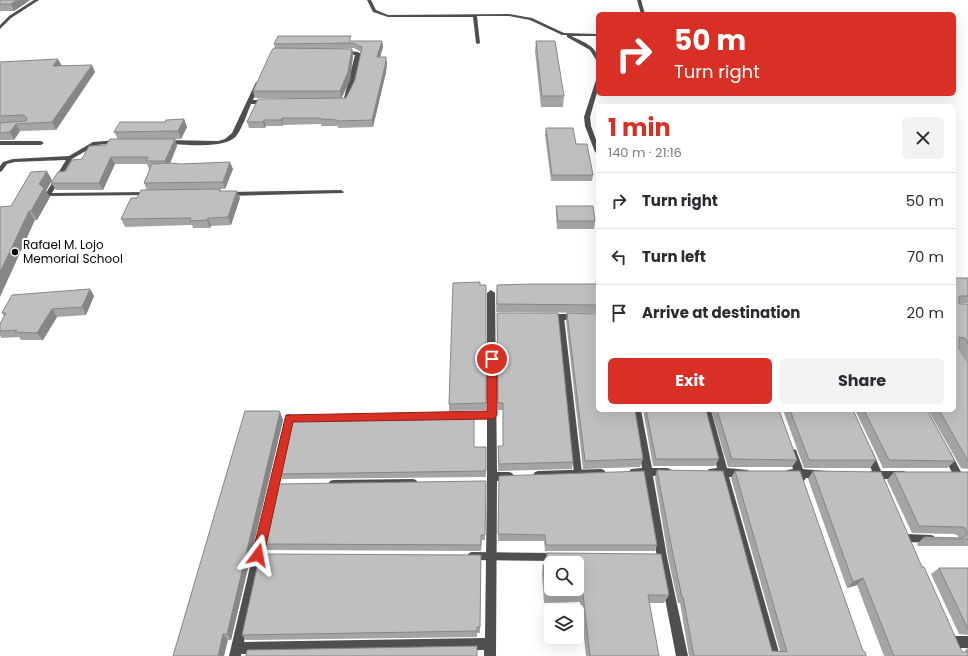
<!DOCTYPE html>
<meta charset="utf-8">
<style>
body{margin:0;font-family:Poppins,sans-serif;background:#f2f2f3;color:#2b2b33;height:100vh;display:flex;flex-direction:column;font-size:15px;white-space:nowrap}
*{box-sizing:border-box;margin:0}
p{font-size:13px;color:#7c7c81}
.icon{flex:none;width:22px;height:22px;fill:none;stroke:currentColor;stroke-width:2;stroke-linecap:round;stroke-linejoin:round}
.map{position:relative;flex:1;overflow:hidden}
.drawer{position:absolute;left:596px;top:104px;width:360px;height:308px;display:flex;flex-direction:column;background:#fff;border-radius:6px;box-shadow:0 4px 16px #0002}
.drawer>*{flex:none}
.top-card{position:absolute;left:596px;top:12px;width:360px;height:84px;border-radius:6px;box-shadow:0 4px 16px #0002;background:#d93025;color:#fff;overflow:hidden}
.fabs{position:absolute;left:544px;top:556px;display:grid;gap:8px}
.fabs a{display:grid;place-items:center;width:40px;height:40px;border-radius:6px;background:#fff;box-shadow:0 4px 16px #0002;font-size:20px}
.pin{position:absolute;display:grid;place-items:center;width:34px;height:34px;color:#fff;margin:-17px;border:2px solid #fff;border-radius:50%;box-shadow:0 1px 4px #0007}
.me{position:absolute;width:44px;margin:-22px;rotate:13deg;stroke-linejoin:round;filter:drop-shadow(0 0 3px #0008)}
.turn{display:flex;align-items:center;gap:14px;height:84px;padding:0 12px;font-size:18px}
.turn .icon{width:52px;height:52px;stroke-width:2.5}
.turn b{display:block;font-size:28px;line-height:34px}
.round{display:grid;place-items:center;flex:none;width:42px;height:42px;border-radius:6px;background:#f2f2f3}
.headline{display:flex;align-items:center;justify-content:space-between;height:68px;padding:0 12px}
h1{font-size:24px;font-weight:700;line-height:30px;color:#d93025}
.button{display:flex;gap:8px;margin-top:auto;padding:8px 12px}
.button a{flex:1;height:46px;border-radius:6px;background:#d93025;color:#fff;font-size:16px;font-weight:700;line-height:46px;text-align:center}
.button a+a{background:#f2f2f3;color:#2b2b33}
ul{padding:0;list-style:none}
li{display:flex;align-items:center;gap:12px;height:56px;padding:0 12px;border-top:1px solid #e1e1e2}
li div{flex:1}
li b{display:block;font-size:15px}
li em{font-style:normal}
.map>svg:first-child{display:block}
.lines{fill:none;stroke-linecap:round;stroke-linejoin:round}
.lane{fill:#4f4f4f;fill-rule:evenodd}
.street{fill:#4f4f4f;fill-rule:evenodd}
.wall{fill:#a4a4a4;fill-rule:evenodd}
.shaded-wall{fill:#868686}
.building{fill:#bfbfbf;stroke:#868686;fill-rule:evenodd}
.route{fill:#d93025;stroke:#8d1f18}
.poi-dot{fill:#000;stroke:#fff;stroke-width:1.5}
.labels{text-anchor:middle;stroke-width:4;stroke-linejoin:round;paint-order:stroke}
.poi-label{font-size:12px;fill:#000;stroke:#fff;text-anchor:start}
</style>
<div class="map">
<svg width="968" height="656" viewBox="0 0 968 656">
<rect width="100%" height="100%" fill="#fff"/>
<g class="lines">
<!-- lane -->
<g class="lane">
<path d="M 34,0 L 39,0 L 11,18 L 0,29 L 0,25 L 9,16 Z"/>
<path d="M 367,0 L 371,0 L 376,10 L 388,15 L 509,14 L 532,18 L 564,33 L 598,34 L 598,36 L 571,36 C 583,42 598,46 598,61 L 596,60 L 590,50 L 567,37 L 567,35 L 562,35 L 530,20 L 509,16 L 477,16 L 480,43 L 478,44 L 476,43 L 473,17 L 388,17 L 373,12 Z"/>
<path d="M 637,0 L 641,0 L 645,14 L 641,14 Z"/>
<path d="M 596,80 L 598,80 L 598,89 L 590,117 L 591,126 L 598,145 L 598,154 L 595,152 L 585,126 L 584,117 Z"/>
<path d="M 561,314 L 564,317 L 582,473 L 581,476 L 578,477 L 575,476 L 574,473 L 558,317 Z"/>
<path d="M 492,412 L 495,413 L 496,415 L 495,417 L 492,418 L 466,419 L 463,418 L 462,416 L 463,414 L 466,413 Z"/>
<path d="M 907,534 L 931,535 L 934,536 L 935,539 L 934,542 L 931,543 L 907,542 L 904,541 L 903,538 L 904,535 Z"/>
<path d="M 472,552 L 554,553 L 557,554 L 559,557 L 557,560 L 554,561 L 472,560 L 469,559 L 467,556 L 469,553 Z"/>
</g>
<!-- street -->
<g class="street">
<path d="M 342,50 L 358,52 L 361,54 L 350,98 L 343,104 L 340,102 L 344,98 L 355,55 L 340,53 L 340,51 Z"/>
<path d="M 256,82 L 261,83 L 253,100 L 267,100 L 270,102 L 267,104 L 251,104 C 247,114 243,126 237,135 C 227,150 182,144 165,144 L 162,142 L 165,140 L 218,141 L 225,139 L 232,133 Z"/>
<path d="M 118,140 L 120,141 L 120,143 L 96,145 L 72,159 L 52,193 L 149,192 L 152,194 L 151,195 L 48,196 L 46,193 L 66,160 L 15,162 L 7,164 L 2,171 L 0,172 L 0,166 L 3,162 L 13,159 L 69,156 L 93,142 Z"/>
<path d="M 0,141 L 41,141 L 44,143 L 41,145 L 0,145 Z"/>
<path d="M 341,190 L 344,192 L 343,193 L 229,196 L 226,194 L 229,192 Z"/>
<path d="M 491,290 L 495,293 L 497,472 L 509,472 L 512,473 L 514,476 L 512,479 L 497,481 L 496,656 L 484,656 L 484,650 L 241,654 L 241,656 L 229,656 L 285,418 L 286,415 L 289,414 L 292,415 L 293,418 L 244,642 L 485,638 L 487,482 L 487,293 Z"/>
<path d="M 549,314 L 598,314 L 598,320 L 549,320 L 545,317 Z"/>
<path d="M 633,410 L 641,410 L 652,468 L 667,468 L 670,469 L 672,472 L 670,475 L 653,476 L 667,557 L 688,656 L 676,656 L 657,557 L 643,476 L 631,475 L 629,472 L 631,469 L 642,468 Z"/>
<path d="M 703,410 L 711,410 L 727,468 L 748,470 L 750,473 L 748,476 L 745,477 L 729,477 L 780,656 L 768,656 L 719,476 L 709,475 L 707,472 L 709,469 L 717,468 Z"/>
<path d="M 793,449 L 796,450 L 803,469 L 826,471 L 828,474 L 826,477 L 823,478 L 806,478 L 804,481 L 801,482 L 798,481 L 796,477 L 787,476 L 785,473 L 787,470 L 793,469 L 788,453 L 790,450 Z"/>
<path d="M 869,449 L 872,450 L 881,471 L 903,471 L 906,472 L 908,475 L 906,478 L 903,479 L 885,479 L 883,482 L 880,483 L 877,482 L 875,479 L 869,478 L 867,475 L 869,472 L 872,471 L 864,453 L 866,450 Z"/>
<path d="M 947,450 L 950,451 L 961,472 L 963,475 L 961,478 L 958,479 L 955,478 L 944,457 L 942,454 L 944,451 Z"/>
<path d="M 601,469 L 604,470 L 606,473 L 604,476 L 601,477 L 538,479 L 535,478 L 533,475 L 535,472 L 538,471 Z"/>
<path d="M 413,479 L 416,480 L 418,483 L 416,486 L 413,487 L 333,488 L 330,487 L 328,484 L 330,481 L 333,480 Z"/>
<path d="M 954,636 L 968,636 L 968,648 L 954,648 L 950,646 L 948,642 L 950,638 Z"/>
</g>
</g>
<!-- wall -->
<g class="wall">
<path d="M 0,0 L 28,2 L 14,11 L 1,11 L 0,12 Z"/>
<path d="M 351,41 L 382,41 L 383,47 L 380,57 L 387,63 L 386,72 L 373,127 L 338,128 L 338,126 L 321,126 L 321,124 L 283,125 L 283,126 L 266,126 L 265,128 L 249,128 L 247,122 L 298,98 L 255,98 L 253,91 L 275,48 L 274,44 ZM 354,48 L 361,52 L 355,80 L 346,98 L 342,98 L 350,80 L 353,56 L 352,49 L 335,49 Z"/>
<path d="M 536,41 L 564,96 L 563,107 L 541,107 L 535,51 Z"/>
<path d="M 0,62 L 61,66 L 95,72 L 56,130 L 20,131 L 14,140 L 0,140 Z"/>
<path d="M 184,119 L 187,127 L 181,139 L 175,139 L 177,146 L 170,163 L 180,164 L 233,169 L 225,189 L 220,189 L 221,191 L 240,198 L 231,225 L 211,226 L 210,228 L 193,228 L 192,225 L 125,227 L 121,219 L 137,198 L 147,190 L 144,183 L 150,169 L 149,169 L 147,164 L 115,164 L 103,190 L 56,190 L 51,183 L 66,171 L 82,159 L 106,145 L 118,139 L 114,132 L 165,122 Z"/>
<path d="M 546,128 L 576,144 L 593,175 L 592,181 L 551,181 L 545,135 Z"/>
<path d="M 52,180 L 46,191 L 50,197 L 37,220 L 35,220 L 11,206 Z"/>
<path d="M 556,206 L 595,221 L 594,229 L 557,229 L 556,214 Z"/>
<path d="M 954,278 L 968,278 L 968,303 L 959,304 L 968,304 L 968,362 L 959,348 L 959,349 L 968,363 L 968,469 L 961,468 L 928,410 L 954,410 Z"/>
<path d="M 598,284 L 598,313 L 496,312 L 497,285 Z"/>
<path d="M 480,285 L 486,285 L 486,410 L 449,411 L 449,404 Z"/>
<path d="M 90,289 L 94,296 L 86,315 L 57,317 L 43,340 L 21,340 L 19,337 L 2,338 L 0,336 L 0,324 L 4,316 L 2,313 Z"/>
<path d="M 567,313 L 643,459 L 640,467 L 583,469 L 566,321 Z"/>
<path d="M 497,321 L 573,462 L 572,469 L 498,471 L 498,446 L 503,446 L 503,410 L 498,410 Z"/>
<path d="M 643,410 L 706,410 L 719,459 L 715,466 L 653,466 Z"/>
<path d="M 711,410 L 779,410 L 797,460 L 792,467 L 728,467 Z"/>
<path d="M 783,410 L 853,410 L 876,460 L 870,468 L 804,468 Z"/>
<path d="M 855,410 L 927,410 L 955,461 L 947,468 L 883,468 Z"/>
<path d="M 280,412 L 283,420 L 231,640 L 228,640 L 173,656 Z"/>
<path d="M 474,447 L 486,447 L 486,477 L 282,479 L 279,474 Z"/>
<path d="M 657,470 L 772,651 L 780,651 L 731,478 L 735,471 L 866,656 L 689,656 L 680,603 L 678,603 L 668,557 L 655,478 Z"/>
<path d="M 813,471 L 922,567 L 962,652 L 966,652 L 965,650 L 968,648 L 968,656 L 884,656 L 857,585 L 847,588 L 808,479 Z"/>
<path d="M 894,472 L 968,472 L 968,546 L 918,546 L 917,544 L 924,537 L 959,538 L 957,535 L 954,534 L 912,533 L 887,480 Z"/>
<path d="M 499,476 L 657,545 L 655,551 L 545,551 L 544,541 L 498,541 Z"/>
<path d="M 486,481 L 485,540 L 482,540 L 481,551 L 266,550 L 263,544 Z"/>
<path d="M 547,553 L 669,595 L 664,603 L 649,603 L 659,656 L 586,656 L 580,602 L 544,603 L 542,574 L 543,565 L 545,565 Z"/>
<path d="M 481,555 L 480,633 L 477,633 L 477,637 L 246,640 L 242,635 Z"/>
<path d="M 939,568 L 968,568 L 968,635 L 959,634 L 931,574 Z"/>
</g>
<!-- shaded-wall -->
<g class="shaded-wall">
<path d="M 17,0 L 30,0 L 14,11 L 11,4 Z"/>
<path d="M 382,41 L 383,47 L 378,63 L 377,57 Z"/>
<path d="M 352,49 L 353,56 L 350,80 L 341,98 L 340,91 Z"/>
<path d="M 386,57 L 387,63 L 386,72 L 373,127 L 372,120 Z"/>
<path d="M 58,59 L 62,66 L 53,66 Z"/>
<path d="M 92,65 L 95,72 L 56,130 L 52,122 Z"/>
<path d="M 282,118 L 283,125 L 283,126 L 281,120 Z"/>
<path d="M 184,119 L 187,127 L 181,139 L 178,131 Z"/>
<path d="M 264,120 L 266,126 L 265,128 L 263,122 Z"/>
<path d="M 16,124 L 20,131 L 14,140 L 10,132 Z"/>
<path d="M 175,139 L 177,146 L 168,168 L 165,161 Z"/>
<path d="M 111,157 L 115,164 L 103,190 L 99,183 Z"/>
<path d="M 230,162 L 233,169 L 225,189 L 223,182 Z"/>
<path d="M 47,171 L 52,180 L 46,191 L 50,197 L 37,220 L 31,211 L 39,184 Z"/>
<path d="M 237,191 L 240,198 L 231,225 L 228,217 Z"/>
<path d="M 29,211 L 35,220 L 0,297 L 0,272 Z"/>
<path d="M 208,218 L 211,226 L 210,228 L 207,220 Z"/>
<path d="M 90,289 L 94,296 L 86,315 L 82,307 Z"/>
<path d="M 52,309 L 57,317 L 43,340 L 37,333 Z"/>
<path d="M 280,412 L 283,420 L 231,640 L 227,634 Z"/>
<path d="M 863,578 L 857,585 L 847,588 L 853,582 Z"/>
<path d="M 223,634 L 228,640 L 224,656 L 218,656 Z"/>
</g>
<!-- building -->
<g class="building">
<path d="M 0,0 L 17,0 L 11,4 L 0,4 Z"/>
<path d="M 278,36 L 351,36 L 349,41 L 382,41 L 377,57 L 386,57 L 385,66 L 372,120 L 337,121 L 337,120 L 320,119 L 320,118 L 282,118 L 281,120 L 264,120 L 263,122 L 247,122 L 258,99 L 346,98 L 355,80 L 362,47 L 353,43 L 274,44 Z"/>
<path d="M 536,41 L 555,41 L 564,96 L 542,96 Z"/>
<path d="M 274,48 L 352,49 L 348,72 L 340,91 L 253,91 L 272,50 Z"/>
<path d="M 58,59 L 53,66 L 92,65 L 52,122 L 16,124 L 10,132 L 0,133 L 0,123 L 26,121 L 27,118 L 24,115 L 0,116 L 0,62 Z"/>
<path d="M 184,119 L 178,131 L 114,132 L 120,122 L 165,122 L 166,120 Z"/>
<path d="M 546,128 L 573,128 L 576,144 L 587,144 L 593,175 L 552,175 Z"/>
<path d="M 110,139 L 175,139 L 165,161 L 146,161 L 148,157 L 111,157 L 99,183 L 51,183 L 58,172 L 66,171 L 72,160 L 82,159 L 89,146 L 106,145 Z"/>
<path d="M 230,162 L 223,182 L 144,183 L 152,164 L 170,163 L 180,164 Z"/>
<path d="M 47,171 L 39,184 L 44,188 L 31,211 L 29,211 L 0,272 L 0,207 L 11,206 L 31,172 Z"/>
<path d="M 220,189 L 219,191 L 237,191 L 228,217 L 208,218 L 207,220 L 190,221 L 191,218 L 121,219 L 131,198 L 137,198 L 141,190 Z"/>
<path d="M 556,206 L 593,206 L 595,221 L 558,221 Z"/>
<path d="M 954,278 L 968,278 L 968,296 L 959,296 L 959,304 L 968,304 L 968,344 L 965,338 L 959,337 L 959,349 L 968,363 L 968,461 L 939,410 L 954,410 Z"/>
<path d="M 480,282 L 480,285 L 486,285 L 486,403 L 449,404 L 453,283 Z"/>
<path d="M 532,284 L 598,284 L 598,305 L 497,304 L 497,285 Z"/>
<path d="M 90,289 L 82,307 L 52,309 L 37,333 L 15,332 L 17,330 L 0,331 L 0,324 L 6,313 L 2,313 L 12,295 Z"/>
<path d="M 497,313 L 558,313 L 573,462 L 499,464 L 498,446 L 503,446 L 503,403 L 498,403 Z"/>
<path d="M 567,313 L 598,314 L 598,410 L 635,410 L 643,459 L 585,461 Z"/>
<path d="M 646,410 L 706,410 L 719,459 L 656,459 Z"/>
<path d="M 717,410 L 779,410 L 797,460 L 732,459 Z"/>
<path d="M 790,410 L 853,410 L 876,460 L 809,460 Z"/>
<path d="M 864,410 L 927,410 L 955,461 L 889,460 Z"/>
<path d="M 245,411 L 279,411 L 280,412 L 227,634 L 223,634 L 218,656 L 173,656 Z"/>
<path d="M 474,414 L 474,447 L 486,447 L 486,471 L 279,474 L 291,416 Z"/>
<path d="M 657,470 L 723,471 L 772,651 L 787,652 L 735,471 L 800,471 L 863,651 L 865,652 L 866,656 L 694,656 L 683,597 L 682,597 L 672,550 Z"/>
<path d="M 644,471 L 657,545 L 546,545 L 545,535 L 498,534 L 499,476 Z"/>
<path d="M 813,471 L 881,472 L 922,567 L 924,567 L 962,652 L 968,652 L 968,656 L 894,656 L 863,578 L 853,582 Z"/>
<path d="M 894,472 L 968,472 L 968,539 L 925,539 L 924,537 L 962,538 L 966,536 L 967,532 L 965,528 L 962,527 L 919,526 Z"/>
<path d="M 486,481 L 485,535 L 481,535 L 481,545 L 263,544 L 276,484 Z"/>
<path d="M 547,553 L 661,554 L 669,595 L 648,595 L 659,656 L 590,656 L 583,594 L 546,595 L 543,565 L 547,565 ZM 551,563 L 577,563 L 577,589 L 551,589 Z"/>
<path d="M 260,554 L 481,555 L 480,627 L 477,627 L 477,631 L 242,635 Z"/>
<path d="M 939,568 L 968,568 L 968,629 Z"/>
<path d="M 477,646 L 477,656 L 246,656 L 247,650 Z"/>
</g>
<!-- route -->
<path class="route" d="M 492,355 L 495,356 L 497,359 L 497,415 L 495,418 L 492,419 L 293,422 L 264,555 L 262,559 L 258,560 L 254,559 L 252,555 L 286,415 L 487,411 L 487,359 L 488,356 Z"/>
<!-- markers -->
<circle class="poi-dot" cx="15" cy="252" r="4"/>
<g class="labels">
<!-- poi labels -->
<g class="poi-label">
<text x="23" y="249">Rafael M. Lojo<tspan x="23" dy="14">Memorial School</tspan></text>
</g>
</g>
</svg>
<div class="fabs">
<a><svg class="icon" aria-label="search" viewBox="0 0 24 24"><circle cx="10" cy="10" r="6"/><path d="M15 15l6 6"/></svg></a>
<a><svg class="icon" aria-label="layers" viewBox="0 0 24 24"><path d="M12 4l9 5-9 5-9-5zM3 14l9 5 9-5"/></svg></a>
</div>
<div class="pin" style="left:492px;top:359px;background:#d93025"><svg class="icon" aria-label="arrive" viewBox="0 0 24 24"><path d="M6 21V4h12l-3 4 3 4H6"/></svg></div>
<svg class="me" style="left:258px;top:555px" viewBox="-20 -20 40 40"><path d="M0-17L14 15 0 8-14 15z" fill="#d93025" stroke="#fff" stroke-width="4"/></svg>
<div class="top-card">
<div class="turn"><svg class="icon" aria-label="right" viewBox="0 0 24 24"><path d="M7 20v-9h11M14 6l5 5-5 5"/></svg><div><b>50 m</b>Turn right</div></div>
</div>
<section class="drawer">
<div class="headline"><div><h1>1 min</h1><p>140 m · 21:16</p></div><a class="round"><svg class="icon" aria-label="close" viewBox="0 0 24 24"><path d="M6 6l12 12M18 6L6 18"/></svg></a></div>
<ul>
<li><svg class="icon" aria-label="right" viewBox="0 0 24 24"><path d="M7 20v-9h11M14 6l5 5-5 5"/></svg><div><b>Turn right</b></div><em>50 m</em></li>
<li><svg class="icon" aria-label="left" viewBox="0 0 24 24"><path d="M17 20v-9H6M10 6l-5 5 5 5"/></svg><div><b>Turn left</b></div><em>70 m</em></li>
<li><svg class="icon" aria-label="arrive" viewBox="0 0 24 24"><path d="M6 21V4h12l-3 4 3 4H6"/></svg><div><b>Arrive at destination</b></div><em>20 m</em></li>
</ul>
<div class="button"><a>Exit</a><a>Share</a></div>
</section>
</div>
